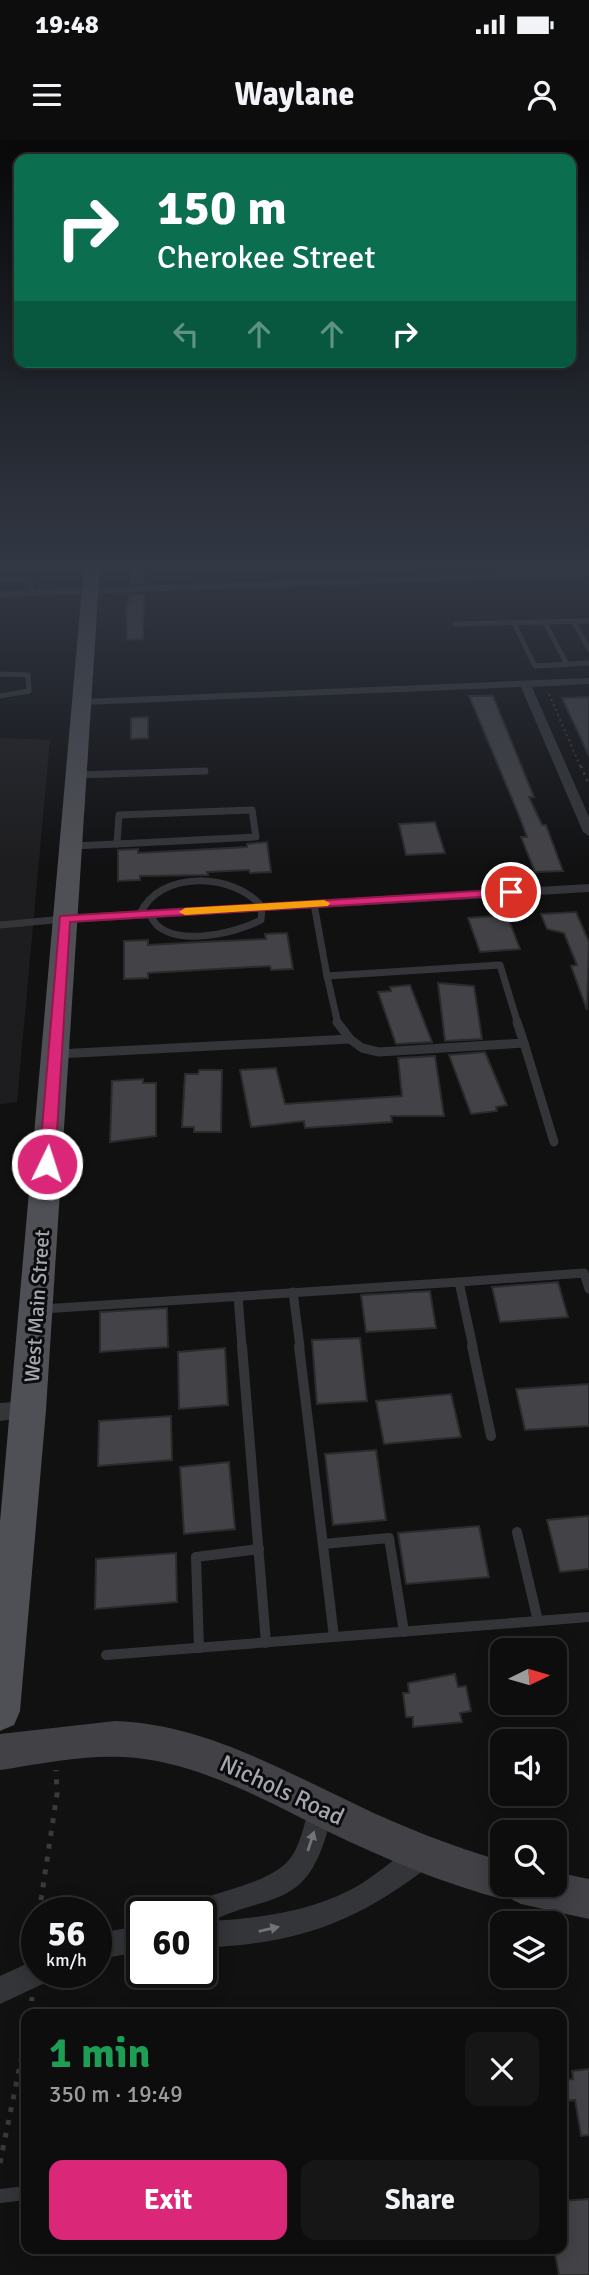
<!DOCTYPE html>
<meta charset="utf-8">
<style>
body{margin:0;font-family:Signika,sans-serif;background:#161617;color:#f1f3f6;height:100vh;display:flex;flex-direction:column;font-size:26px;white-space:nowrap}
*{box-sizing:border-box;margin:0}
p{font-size:23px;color:#9a9c9e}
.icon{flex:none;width:38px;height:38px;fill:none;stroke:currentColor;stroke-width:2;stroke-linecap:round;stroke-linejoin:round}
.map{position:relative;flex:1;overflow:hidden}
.panel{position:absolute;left:21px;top:1869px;width:546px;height:245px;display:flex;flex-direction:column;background:#0d0d0e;border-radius:14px;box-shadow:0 4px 18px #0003,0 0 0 2px #2d2d2e}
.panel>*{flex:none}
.banner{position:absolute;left:14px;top:14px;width:562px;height:214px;border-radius:14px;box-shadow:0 4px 18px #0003,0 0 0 2px #2d2d2e;background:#0b6e4f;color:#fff;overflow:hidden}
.needle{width:46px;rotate:85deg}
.tools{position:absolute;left:490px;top:1498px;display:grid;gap:14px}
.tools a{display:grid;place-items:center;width:77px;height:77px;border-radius:14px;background:#0d0d0e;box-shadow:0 4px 18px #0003,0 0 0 2px #2d2d2e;font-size:35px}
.speed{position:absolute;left:21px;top:1757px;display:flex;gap:14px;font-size:35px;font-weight:700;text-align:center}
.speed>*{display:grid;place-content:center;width:91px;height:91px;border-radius:50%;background:#0d0d0e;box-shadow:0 4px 18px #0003,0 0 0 2px #2d2d2e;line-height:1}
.speed small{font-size:18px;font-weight:400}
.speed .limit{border:4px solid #111;border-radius:10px;background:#fff;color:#111}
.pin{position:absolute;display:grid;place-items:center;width:60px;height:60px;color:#fff;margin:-30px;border:4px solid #fff;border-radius:50%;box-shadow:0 2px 7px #0007}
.me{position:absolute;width:77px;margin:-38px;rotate:4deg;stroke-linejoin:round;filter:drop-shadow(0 0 5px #0008)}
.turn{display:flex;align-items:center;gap:24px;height:147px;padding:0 28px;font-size:32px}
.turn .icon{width:91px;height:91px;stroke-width:2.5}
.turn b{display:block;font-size:49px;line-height:60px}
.lanes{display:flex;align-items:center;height:66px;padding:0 28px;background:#0003;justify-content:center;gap:35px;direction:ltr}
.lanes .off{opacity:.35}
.round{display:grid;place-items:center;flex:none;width:74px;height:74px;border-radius:14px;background:#161617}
.head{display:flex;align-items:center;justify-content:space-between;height:119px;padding:0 28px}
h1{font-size:42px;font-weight:700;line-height:52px;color:#1e9e55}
.button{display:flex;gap:14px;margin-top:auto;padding:14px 28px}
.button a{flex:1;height:80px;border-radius:14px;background:#db2777;color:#fff;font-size:28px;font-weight:700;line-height:80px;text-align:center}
.button a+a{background:#161617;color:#f1f3f6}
.status{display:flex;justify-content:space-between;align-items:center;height:49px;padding:0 35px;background:#0d0d0e;direction:ltr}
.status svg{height:19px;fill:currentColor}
header{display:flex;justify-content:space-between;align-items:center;height:91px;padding:0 28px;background:#0d0d0e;font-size:32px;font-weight:700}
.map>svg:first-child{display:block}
.built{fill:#1d1d1f}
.building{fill:#434347;stroke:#2b2b2e;stroke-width:2}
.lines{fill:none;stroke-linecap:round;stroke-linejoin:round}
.path-far2{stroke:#39393e;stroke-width:2;stroke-dasharray:2 3.5;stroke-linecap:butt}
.path-far1{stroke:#39393e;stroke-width:2.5;stroke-dasharray:2.5 4.5;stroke-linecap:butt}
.path{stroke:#39393e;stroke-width:5;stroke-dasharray:5 8;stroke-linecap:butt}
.lane-far4{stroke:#343539;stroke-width:5}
.lane-far3{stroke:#343539;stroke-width:7}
.lane-far2{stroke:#343539;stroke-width:9}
.lane-far1{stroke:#343539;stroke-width:10}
.lane{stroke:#343539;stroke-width:14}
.street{fill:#343539;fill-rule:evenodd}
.secondary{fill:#414146;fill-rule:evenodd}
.primary{fill:#4f5055;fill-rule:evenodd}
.oneway{fill:#72747b}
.route{fill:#db2777;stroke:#8e194d;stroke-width:2}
.slow{fill:#f59e0b}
.labels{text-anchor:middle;stroke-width:6;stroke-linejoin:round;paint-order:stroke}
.street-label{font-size:21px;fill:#a4a7b1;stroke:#0c0c0d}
.near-street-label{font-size:24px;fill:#a4a7b1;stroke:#0c0c0d}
</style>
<div class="status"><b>19:48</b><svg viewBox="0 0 49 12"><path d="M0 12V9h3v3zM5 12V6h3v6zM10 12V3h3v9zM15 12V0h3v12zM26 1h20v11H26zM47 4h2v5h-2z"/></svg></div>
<header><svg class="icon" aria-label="menu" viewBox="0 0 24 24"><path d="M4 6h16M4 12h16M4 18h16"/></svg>Waylane<svg class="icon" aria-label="person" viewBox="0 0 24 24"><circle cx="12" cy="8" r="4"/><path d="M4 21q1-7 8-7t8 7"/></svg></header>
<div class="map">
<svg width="589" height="2135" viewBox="0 0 589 2135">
<rect width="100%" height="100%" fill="#111112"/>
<!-- built -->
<path class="built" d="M 0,598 L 50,600 L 17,962 L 0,964 Z"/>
<!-- building -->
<g class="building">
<path d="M 131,425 L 144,425 L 144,443 L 130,444 Z"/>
<path d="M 144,454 L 143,499 L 127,500 L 126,462 L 129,462 L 129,455 Z"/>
<path d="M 469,556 L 493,556 L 534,657 L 529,657 L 542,685 L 546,685 L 563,731 L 535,732 L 521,697 L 527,697 L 518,673 Z"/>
<path d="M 589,557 L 589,616 L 562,558 Z"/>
<path d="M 148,577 L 148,598 L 131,599 L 131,578 Z"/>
<path d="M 435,682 L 445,713 L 406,715 L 399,684 Z"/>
<path d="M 267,702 L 271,732 L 250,733 L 249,730 L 207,732 L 208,735 L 140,736 L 140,740 L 118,741 L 118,710 L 138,709 L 138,713 L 247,707 L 247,704 Z"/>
<path d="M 576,772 L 589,802 L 587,870 L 571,826 L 577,825 L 564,793 L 547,789 L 541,774 Z"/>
<path d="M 507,775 L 520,809 L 480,812 L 468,778 Z"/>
<path d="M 287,793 L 293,829 L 271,830 L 270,826 L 148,833 L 148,838 L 124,839 L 124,801 L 148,800 L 148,805 L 201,802 L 266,799 L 265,794 Z"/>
<path d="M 438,843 L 474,846 L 482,899 L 445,901 Z"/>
<path d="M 410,845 L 432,902 L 396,904 L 378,852 L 391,851 L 390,847 Z"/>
<path d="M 485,912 L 507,965 L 496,967 L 497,971 L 471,974 L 449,915 Z"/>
<path d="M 435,916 L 444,976 L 391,976 L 392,982 L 305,988 L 304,981 L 251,987 L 240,930 L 276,928 L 285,964 L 402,956 L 398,918 Z"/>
<path d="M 199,930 L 222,930 L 221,992 L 194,992 L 194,987 L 182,987 L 185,934 L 198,934 Z"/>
<path d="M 143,939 L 143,943 L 156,943 L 156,996 L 110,1002 L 112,941 Z"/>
<path d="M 558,1142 L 568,1177 L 500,1182 L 492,1147 Z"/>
<path d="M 430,1151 L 436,1188 L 366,1192 L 361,1155 Z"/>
<path d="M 167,1168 L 168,1207 L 100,1212 L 100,1172 Z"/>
<path d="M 360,1198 L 367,1261 L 317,1264 L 312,1200 Z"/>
<path d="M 225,1208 L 228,1265 L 179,1269 L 178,1212 Z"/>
<path d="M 589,1244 L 589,1286 L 525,1290 L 516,1249 Z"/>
<path d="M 451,1254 L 461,1297 L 384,1304 L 376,1261 Z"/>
<path d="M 171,1276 L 172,1320 L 98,1326 L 99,1281 Z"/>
<path d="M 376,1310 L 386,1380 L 333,1385 L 325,1314 Z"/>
<path d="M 229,1322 L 235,1389 L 184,1394 L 180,1327 Z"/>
<path d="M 589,1376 L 589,1429 L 560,1432 L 547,1380 Z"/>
<path d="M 479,1386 L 489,1437 L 406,1444 L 398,1393 Z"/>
<path d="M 176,1413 L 177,1462 L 95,1469 L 96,1419 Z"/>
<path d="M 455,1534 L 458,1547 L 466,1546 L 471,1571 L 460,1573 L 462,1582 L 413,1587 L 413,1577 L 406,1577 L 403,1553 L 409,1553 L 408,1543 Z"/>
<path d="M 589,1929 L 589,1995 L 581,1996 L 575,1960 L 562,1962 L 562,1940 L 573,1939 L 572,1931 Z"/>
<path d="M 589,2059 L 589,2135 L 559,2135 L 554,2109 L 562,2109 L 562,2061 Z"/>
</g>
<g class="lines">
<!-- path-far2 -->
<path class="path-far2" d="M 549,554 L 581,628"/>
<!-- path-far1 -->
<path class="path-far1" d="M 581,626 L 589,645"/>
<!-- path -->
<g class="path">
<path d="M 39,1773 L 57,1654 L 56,1630"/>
<path d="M 33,1811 L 37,1785"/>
<path d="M 31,1874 L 32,1857"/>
<path d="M 0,2023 L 26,1896"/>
</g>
<!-- lane-far4 -->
<g class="lane-far4">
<path d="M 0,440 L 30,439 L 31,453"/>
<path d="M 574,482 L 589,509"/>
<path d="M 514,483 L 535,526 L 589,523"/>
<path d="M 545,483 L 567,524"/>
<path d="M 455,484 L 589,481"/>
<path d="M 0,534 L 28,535 L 29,551 L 0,556"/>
</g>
<!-- lane-far3 -->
<g class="lane-far3">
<path d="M 76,635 L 205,631"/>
<path d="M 252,670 L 256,697 L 117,704 L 119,675 Z"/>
<path d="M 72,706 L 117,704"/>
<path d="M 314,764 L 327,836"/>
<path d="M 140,774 C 159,730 234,732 262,767 L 261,780 C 235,794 163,811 150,774"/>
<path d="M 0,785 L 64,779"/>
<path d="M 338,884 L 327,836 L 500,825 L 518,884"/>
</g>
<!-- lane-far2 -->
<g class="lane-far2">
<path d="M 337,882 L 350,899"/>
<path d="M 350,899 L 362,908 L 379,912 L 524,903 L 517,882"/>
<path d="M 524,903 L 554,1002"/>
<path d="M 57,914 L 350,899"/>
<path d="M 459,1142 L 584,1133 L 589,1149"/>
<path d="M 293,1152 L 300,1207"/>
<path d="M 238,1156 L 242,1207"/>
<path d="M 42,1169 L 459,1142 L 473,1207"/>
</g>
<!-- lane-far1 -->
<g class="lane-far1">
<path d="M 242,1206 L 266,1503"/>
<path d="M 299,1206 L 334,1497"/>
<path d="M 472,1206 L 491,1296"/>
<path d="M 517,1392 L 538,1481"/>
<path d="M 323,1404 L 389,1398 L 404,1492"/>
<path d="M 199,1508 L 196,1417 L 259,1409"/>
<path d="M 106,1515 L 589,1477"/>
</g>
<!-- lane -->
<path class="lane" d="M 0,2056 L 26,2053"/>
<!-- street -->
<g class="street">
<path d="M 589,430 L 589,436 L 0,457 L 0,451 Z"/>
<path d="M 589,538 L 589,544 L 532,547 L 589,677 L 589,696 L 583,692 L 521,547 L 83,565 L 77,562 L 83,559 Z"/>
<path d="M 589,744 L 589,752 L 64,783 L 57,779 L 64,775 Z"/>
<path d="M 29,1261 L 36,1264 L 39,1270 L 36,1276 L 0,1281 L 0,1263 Z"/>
<path d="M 321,1656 L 330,1659 C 335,1671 329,1683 326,1696 C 304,1769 268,1754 211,1781 C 261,1778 316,1771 361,1744 C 382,1731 400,1712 423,1702 L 432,1706 L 436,1715 L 432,1724 C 354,1784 300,1803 201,1808 L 201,1773 L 186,1773 L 190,1764 C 219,1750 274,1743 292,1716 C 303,1699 305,1677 312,1659 Z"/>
<path d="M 142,1785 L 142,1811 L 96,1820 L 96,1794 Z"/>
<path d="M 37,1819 L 37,1832 L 50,1832 L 47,1842 L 0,1864 L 0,1836 Z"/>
</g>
<!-- secondary -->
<path class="secondary" d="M 115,1581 C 203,1584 280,1629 357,1665 C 404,1688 452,1706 502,1721 L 502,1745 L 555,1745 L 555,1732 L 589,1739 L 589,1779 L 521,1764 L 507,1757 L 502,1759 C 442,1743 385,1719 329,1692 C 268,1662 206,1626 137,1618 C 92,1613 45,1623 0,1630 L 0,1594 Z"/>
<!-- primary -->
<path class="primary" d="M 84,425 L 100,425 L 46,1270 L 20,1571 L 14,1585 L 0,1591 L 0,1382 Z"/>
</g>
<!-- one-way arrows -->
<defs><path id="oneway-solid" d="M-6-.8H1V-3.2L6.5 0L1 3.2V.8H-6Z" transform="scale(1.75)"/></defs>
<g class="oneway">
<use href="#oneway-solid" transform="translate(311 1701) rotate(-72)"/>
<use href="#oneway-solid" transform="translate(269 1789) rotate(-13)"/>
</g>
<!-- sky -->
<linearGradient id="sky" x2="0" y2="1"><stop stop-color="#09090a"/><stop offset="0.59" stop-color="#323844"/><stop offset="1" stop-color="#323844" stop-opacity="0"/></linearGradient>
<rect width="589" height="724" fill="url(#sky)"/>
<!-- route -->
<path class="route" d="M 511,749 L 517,752 L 516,755 L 70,782 L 55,1024 L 47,1030 L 42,1028 L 39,1024 L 60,776 Z"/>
<!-- slow -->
<path class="slow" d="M 324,760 L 330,763 L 328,766 L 185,775 L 179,772 L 185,768 Z"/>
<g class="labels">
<!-- street labels -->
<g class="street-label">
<text transform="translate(37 1166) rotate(-86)" y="7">West Main Street</text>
</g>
<!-- near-street labels -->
<g class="near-street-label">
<text transform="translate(282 1650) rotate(25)" y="8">Nichols Road</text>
</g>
</g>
</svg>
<div class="tools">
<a><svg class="needle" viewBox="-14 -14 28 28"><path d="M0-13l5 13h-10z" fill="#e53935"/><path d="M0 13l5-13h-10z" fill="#9a9c9e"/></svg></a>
<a><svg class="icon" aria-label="sound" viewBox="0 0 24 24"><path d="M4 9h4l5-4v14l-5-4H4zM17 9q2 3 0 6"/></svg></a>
<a><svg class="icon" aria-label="search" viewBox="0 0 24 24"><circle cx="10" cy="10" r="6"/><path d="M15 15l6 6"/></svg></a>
<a><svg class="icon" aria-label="layers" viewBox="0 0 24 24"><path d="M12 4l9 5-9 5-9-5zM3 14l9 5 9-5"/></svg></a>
</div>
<div class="speed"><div>56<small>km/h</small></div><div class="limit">60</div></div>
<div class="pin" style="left:511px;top:752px;background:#d93025"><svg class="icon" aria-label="arrive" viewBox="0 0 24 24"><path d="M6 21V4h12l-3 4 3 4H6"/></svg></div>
<svg class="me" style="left:47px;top:1024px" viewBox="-20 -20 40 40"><circle r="17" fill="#db2777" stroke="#fff" stroke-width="3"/><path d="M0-11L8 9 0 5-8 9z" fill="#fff"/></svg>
<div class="banner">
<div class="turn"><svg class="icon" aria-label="right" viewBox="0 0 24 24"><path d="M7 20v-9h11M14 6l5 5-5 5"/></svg><div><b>150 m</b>Cherokee Street</div></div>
<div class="lanes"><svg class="icon off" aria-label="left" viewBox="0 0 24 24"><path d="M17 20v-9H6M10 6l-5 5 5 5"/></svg><svg class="icon off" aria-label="ahead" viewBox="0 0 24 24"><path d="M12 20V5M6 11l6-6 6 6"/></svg><svg class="icon off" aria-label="ahead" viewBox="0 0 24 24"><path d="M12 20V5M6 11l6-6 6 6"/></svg><svg class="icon" aria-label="right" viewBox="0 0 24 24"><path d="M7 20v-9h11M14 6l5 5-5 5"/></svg></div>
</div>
<section class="panel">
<div class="head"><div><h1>1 min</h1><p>350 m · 19:49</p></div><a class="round"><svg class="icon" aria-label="close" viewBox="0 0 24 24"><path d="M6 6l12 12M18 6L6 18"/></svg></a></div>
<div class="button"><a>Exit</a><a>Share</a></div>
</section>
</div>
